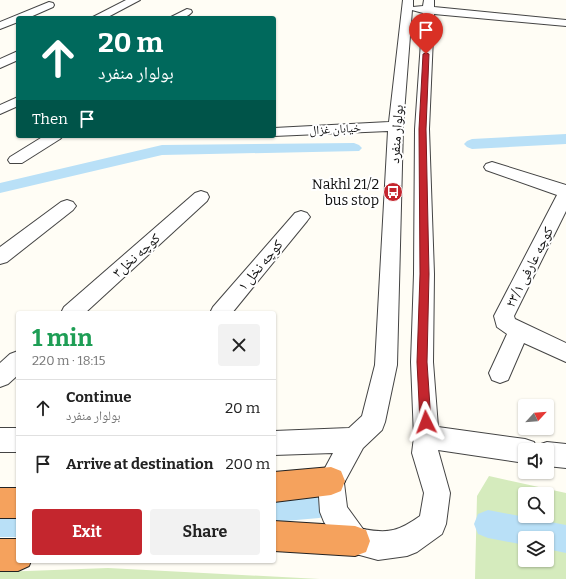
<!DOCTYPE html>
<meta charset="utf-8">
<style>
body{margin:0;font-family:Bitter,"Noto Naskh Arabic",serif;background:#f2f2f2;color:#222;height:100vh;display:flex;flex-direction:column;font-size:15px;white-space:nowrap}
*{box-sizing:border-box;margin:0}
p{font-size:13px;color:#767676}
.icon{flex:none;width:22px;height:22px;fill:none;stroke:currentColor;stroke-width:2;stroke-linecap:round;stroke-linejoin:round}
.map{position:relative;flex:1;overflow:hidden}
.sheet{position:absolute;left:16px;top:311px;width:260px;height:252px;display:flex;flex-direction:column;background:#fff;border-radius:4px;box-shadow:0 1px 3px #0004}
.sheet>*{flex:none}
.hud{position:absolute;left:16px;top:16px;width:260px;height:122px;border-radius:4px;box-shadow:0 1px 3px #0004;background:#00695c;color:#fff;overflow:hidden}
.needle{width:26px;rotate:64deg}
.fabs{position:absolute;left:518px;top:399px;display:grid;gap:8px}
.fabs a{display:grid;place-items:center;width:36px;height:36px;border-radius:4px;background:#fff;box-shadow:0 1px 3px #0004;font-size:20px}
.pin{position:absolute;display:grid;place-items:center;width:34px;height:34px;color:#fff;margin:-41px -17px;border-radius:50% 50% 50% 0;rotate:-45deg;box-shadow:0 0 4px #0007}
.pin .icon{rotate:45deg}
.me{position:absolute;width:44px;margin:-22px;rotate:357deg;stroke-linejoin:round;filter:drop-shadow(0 0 3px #0008)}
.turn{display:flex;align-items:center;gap:14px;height:84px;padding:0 16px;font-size:18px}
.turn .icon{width:52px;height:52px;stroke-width:2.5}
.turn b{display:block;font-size:28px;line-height:34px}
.then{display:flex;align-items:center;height:38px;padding:0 16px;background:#0003;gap:8px;font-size:15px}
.round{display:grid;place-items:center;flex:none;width:42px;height:42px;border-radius:4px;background:#f2f2f2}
.summary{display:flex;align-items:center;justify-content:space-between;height:68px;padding:0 16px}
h1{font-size:24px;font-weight:700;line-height:30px;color:#1e9e55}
.cta{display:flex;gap:8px;margin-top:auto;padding:8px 16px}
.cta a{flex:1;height:46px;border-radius:4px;background:#c4262e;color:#fff;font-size:16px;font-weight:700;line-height:46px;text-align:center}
.cta a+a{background:#f2f2f2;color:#222}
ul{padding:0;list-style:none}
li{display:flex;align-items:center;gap:12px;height:56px;padding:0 16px;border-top:1px solid #e0e0e0}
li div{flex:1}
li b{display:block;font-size:15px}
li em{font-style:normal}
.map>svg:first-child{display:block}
.green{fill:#d5ebbd;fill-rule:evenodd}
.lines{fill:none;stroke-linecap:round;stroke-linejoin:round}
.canal{fill:#b9e0f7;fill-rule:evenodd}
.minor-casing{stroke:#444;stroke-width:2}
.highway-casing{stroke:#222;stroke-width:2}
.minor{fill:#fff;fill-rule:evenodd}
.highway{fill:#f5a25d;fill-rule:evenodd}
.route{fill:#c4262e;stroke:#7f191e}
.labels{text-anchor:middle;stroke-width:4;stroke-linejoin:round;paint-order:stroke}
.far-street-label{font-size:12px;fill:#111;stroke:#fff}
.street-label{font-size:14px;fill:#111;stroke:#fff}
.poi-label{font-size:14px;fill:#111;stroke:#fff;text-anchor:end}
</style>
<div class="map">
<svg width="566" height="579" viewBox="0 0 566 579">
<rect width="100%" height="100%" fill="#fffdf5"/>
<!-- green -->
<g class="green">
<path d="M 489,476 L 566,493 L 566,579 L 475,579 L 477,496 ZM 525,494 L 547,494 L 547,516 L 525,516 ZM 525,538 L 547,538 L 547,560 L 525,560 Z"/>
<path d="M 108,568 L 320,579 L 0,579 L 0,572 Z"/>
</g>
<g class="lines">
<!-- canal -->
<g class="canal">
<path d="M 566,134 L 566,144 L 472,149 L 467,147 L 464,144 L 467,141 L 472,139 Z"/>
<path d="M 354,143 L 359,145 L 362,148 L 359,151 L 162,155 L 0,193 L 0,183 L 162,145 Z"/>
<path d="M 319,492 L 329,495 L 332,505 L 329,515 L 319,518 L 274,522 L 274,494 Z"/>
<rect x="0" y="509" width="18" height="28"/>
<path d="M 488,510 L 566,525 L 566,553 L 547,549 L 547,538 L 525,538 L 525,545 L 488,538 L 478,534 L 474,524 L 478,514 Z"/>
</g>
<defs>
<g id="minor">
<path d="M 126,0 L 140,0 L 106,18 L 91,18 Z"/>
<path d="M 403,0 L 413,0 L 413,7 L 423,6 L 424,0 L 434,0 L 434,7 L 566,20 L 566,26 L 434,14 L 429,129 L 434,274 L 433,362 L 438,427 L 525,439 L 534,442 L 537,449 L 538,445 L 547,442 L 566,444 L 566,468 L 547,466 L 547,450 L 525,450 L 525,463 L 438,450 L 450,493 L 446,524 L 442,534 L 417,552 L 407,556 L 378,560 L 345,551 L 324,522 L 320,512 L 318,481 L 333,453 L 274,455 L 274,431 L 349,428 L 362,416 L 375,365 L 388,131 L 274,136 L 272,136 L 274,136 L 274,128 L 389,122 ZM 412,10 L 423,13 L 415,129 L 414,274 L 411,362 L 414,437 L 412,453 L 424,493 L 420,516 C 399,531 389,534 363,529 L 347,507 L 344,483 L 363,448 L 382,430 L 385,422 L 397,365 L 403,126 Z"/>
<path d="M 49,2 L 53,3 L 54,5 L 53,7 L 28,18 L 18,18 L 18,22 L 0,29 L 0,22 Z"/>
<path d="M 187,9 L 191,10 L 192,12 C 186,19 178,18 169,18 Z"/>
<path d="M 18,51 L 18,60 L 0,68 L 0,59 Z"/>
<path d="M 18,97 L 18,106 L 0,114 L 0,105 Z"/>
<path d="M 44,136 L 63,136 L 60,139 L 22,163 L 10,163 L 8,160 L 10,157 Z"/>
<path d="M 492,162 L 566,185 L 566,211 L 514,316 L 515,319 L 566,343 L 566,362 L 524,343 L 508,380 L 500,383 L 492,380 L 489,373 L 507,334 L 497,327 L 494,316 L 557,195 L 486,170 L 484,167 L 486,164 Z"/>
<path d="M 201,191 L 207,193 L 209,197 L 207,201 L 85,313 L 61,313 L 64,307 L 195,193 Z"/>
<path d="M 67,200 L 73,202 L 76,206 L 73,210 L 7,262 L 0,264 L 0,247 L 61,202 Z"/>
<path d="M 301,211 L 307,213 L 310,217 L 307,221 L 232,313 L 210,313 L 213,307 L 295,213 Z"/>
<path d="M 18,351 L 18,375 L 8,384 L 0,387 L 0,363 L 10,354 Z"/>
<rect x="0" y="428" width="18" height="24"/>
</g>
<g id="highway">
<path d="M 331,467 L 341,471 L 345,481 L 341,491 L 331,495 L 274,502 L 274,472 Z"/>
<rect x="0" y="488" width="18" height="30"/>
<path d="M 274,521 L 355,526 L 366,530 L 370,541 L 366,552 L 355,556 L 274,551 Z"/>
<path d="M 0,539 L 18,539 L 18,561 L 31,561 L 29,566 L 18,571 L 0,571 Z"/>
</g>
</defs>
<!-- minor casing -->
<use href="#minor" class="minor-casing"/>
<!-- highway casing -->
<use href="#highway" class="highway-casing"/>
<!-- minor -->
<use href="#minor" class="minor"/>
<!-- highway -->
<use href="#highway" class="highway"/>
</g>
<!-- route -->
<path class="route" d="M 426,53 L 429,54 L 426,129 L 429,274 L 427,362 L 431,422 L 430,426 L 426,428 L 422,426 L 420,422 L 417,362 L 420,274 L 419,129 L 423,54 Z"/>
<!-- icons -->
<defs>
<symbol id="bus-disc" viewBox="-11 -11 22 22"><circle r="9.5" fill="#c4262e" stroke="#fff"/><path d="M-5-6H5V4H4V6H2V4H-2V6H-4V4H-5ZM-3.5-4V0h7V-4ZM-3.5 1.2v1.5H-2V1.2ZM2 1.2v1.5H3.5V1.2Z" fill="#fff"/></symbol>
</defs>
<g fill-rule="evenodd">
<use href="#bus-disc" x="382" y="181" width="22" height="22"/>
</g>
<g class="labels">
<!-- far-street labels -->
<g class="far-street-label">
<text transform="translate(335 129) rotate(-3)" y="4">خیابان غزال</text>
</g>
<!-- street labels -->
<g class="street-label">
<text transform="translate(396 134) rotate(-86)" y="5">بولوار منفرد</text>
<text transform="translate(136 255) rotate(-42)" y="5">کوچه نخل۳</text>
<text transform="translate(260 265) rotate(-50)" y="5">کوچه نخل ۱</text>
<text transform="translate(529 267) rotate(-63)" y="5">کوچه عارفی ۲۳/۱</text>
</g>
<!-- poi labels -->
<g class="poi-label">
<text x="379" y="189">Nakhl 21/2<tspan x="379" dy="16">bus stop</tspan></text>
</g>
</g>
</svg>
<div class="fabs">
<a><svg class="needle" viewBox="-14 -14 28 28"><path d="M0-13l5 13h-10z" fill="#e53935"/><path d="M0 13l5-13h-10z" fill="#767676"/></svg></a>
<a><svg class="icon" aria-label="sound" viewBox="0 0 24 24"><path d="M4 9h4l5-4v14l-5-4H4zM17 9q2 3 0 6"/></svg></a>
<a><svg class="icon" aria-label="search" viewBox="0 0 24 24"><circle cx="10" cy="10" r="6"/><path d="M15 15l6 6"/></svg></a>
<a><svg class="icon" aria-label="layers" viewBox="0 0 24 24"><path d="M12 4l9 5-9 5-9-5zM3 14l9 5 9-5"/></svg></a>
</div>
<div class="pin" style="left:426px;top:54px;background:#d93025"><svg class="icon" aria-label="arrive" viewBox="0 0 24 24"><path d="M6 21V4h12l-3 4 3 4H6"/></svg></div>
<svg class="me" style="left:426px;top:422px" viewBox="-20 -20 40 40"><path d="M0-17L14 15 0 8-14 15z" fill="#c4262e" stroke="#fff" stroke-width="4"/></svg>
<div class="hud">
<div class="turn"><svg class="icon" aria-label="ahead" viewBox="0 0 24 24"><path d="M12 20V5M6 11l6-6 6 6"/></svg><div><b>20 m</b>بولوار منفرد</div></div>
<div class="then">Then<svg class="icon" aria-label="arrive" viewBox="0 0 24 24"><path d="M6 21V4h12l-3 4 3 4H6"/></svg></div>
</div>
<section class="sheet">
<div class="summary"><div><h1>1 min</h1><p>220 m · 18:15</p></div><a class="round"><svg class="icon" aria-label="close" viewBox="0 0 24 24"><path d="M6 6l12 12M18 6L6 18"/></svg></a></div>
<ul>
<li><svg class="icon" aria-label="ahead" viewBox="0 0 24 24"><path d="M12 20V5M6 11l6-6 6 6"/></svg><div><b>Continue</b><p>بولوار منفرد</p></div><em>20 m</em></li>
<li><svg class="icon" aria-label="arrive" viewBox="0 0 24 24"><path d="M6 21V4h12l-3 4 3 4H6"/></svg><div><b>Arrive at destination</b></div><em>200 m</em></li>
</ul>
<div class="cta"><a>Exit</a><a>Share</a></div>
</section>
</div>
